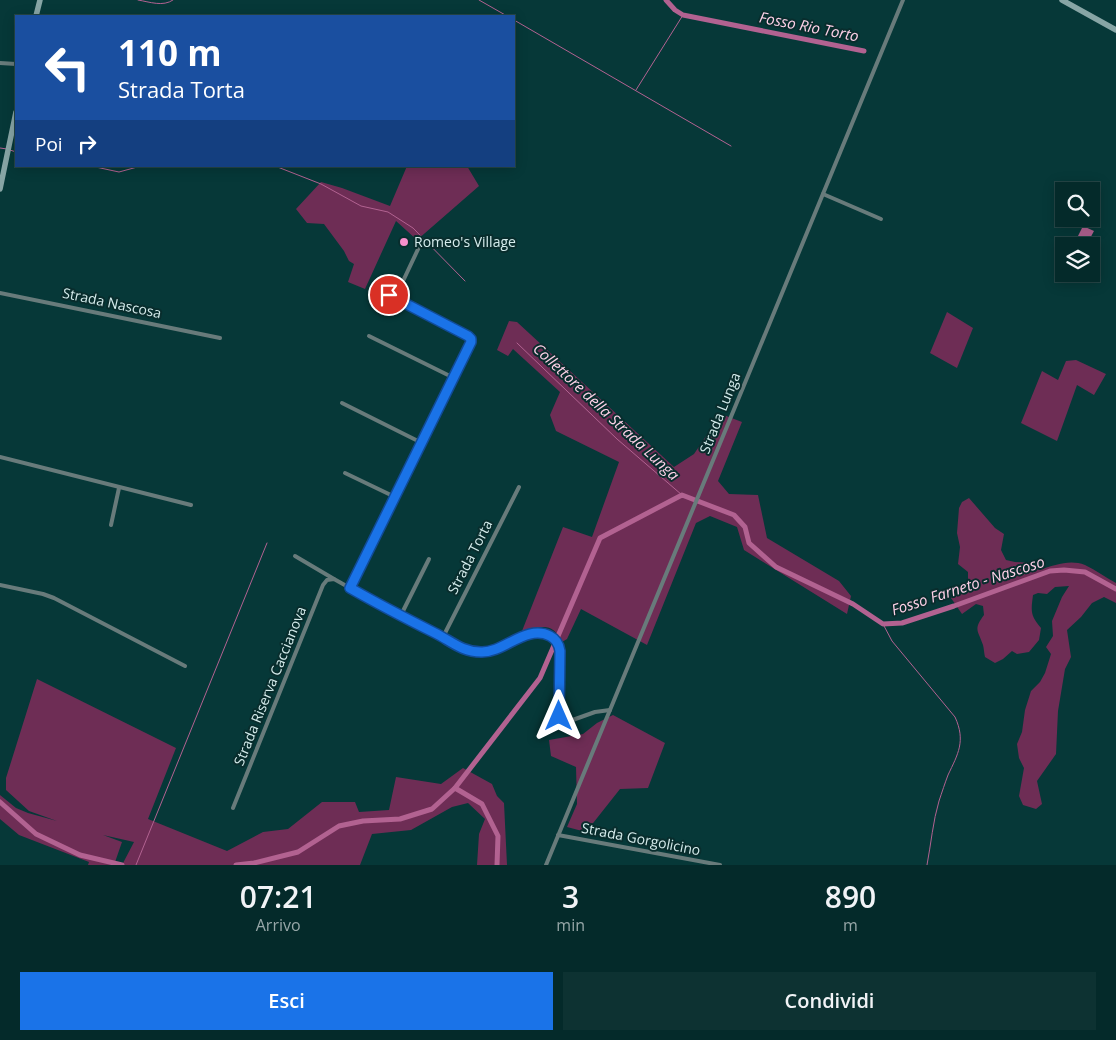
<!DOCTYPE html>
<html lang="it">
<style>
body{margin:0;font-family:"Open Sans",sans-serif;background:#0d3232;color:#f1f3f6;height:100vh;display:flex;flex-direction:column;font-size:19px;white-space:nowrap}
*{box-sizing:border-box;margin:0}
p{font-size:16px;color:#97a7a8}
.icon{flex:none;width:28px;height:28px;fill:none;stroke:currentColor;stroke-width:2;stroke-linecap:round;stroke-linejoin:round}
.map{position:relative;height:865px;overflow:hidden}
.sheet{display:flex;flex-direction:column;background:#042a2a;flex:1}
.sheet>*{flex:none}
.top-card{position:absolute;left:15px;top:15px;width:500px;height:152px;border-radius:0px;box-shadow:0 2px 12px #0003,0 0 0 1px #254647;background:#1a4fa0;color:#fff;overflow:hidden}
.controls{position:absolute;left:1055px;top:182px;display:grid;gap:10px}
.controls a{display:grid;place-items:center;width:45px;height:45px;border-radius:0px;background:#042a2a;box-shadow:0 2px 12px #0003,0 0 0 1px #254647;font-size:25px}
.pin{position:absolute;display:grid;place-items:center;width:42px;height:42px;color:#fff;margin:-21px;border:2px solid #fff;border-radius:50%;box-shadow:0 1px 5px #0007}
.me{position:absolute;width:55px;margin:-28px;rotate:0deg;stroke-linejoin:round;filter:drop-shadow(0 0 4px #0008)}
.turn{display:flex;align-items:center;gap:18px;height:105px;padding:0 20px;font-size:22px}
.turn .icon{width:65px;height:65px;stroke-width:2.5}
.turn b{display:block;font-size:35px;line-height:42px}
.then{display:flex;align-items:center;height:48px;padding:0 20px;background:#0003;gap:10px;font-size:19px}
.eta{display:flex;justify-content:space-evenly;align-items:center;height:85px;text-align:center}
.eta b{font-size:30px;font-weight:600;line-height:35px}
.button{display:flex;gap:10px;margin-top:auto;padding:10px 20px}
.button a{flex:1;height:58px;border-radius:0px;background:#1a73e8;color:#fff;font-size:20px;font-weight:600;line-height:58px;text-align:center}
.button a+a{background:#0d3232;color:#f1f3f6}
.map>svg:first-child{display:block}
.green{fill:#6e2d55}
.water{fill:#b26291}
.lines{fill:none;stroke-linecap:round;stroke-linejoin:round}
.stream{stroke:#b26291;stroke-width:1}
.canal{stroke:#b26291;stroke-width:5}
.street{stroke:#687b7b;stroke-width:4}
.secondary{stroke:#87a5a5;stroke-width:5.5}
.route-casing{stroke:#114b97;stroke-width:12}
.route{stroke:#1a73e8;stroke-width:9}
.poi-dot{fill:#f890cc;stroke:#092d2d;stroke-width:2}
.labels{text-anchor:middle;stroke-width:4;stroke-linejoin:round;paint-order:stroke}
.poi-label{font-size:14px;fill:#d5ecec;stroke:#092d2d;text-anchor:start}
.street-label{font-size:14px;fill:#d5ecec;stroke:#092d2d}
.water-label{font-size:15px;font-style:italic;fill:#ffd2e9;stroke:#092d2d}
</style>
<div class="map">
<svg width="1116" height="865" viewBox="0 0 1116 865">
<rect width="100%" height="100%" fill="#063838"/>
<!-- green -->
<g class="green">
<path d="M 407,166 L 467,166 L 479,186 L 417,240 L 396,221 L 365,289 L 348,282 L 354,264 L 349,261 L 344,251 L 324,224 L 307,223 L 296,209 L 321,182 L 342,188 L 390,206 Z"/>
<path d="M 947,312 L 973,328 L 957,368 L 930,353 Z"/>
<path d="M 509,321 L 517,322 L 674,467 L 694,454 L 721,414 L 742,422 L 718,481 L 729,494 L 758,495 L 767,538 L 839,581 L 851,596 L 847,614 L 744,550 L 737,527 L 710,516 L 696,523 L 647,645 L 581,609 L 567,639 L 562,642 C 552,621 542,627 522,631 L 563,527 L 592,537 L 619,462 L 556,431 L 550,415 L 560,392 L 513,349 L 508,356 L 497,350 Z"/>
<path d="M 1076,360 L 1106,374 L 1094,395 L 1077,385 L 1057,441 L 1021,423 L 1042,371 L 1058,380 L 1066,361 Z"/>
<path d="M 969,498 L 995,528 L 1004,534 L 1001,550 L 1006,560 L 1015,562 L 1032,563 L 1039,570 C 1055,565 1070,559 1085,565 C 1096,570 1106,578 1116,583 L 1116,603 L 1104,597 L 1092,603 L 1081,617 L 1067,630 L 1071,657 L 1065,669 L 1058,711 L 1056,754 L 1037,781 L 1042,804 L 1036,809 L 1023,805 L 1019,796 L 1024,768 L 1019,758 L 1017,744 L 1022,732 L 1025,710 L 1031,691 L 1040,682 L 1045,673 L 1051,654 L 1046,647 L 1053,636 L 1052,621 L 1062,597 L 1069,586 L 1055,587 L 1047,594 L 1038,593 L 1033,595 C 1031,611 1030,615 1041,628 L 1039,640 L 1029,652 L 1017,654 L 1012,651 L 1003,659 L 995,663 L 985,657 C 984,653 984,649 983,645 C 978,630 973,630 984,615 L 983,606 L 976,604 L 962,614 L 951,598 L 968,586 L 968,572 L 958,564 L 960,547 L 957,533 L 959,508 L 962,502 Z"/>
<path d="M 37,679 L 176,748 L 148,819 L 227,851 L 263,832 L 288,829 L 322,802 L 355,802 L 359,812 L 389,810 L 396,777 L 441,784 L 463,768 L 492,784 L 497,796 L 504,803 L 507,865 L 477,865 L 479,834 L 485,819 L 468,803 L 452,807 L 411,830 L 372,834 L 360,865 L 122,865 L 134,842 L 103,835 L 122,842 L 114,865 L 88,865 L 89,862 L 19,835 L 0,819 L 0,795 L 16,808 L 28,813 L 57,821 L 29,811 L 6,790 L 6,778 Z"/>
<path d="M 613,715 L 665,743 L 648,788 L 620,789 L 586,832 L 567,827 L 577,804 L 576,767 L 551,756 L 549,740 L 583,734 L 597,723 Z"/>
</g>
<!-- water -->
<path class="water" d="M 1083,226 L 1094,231 L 1086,246 L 1073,246 Z"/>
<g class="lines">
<!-- stream -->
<g class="stream">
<path d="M 138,0 C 150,2 163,7 173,0"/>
<path d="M 479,0 L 507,16"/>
<path d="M 514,20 L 731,146"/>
<path d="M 636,90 L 683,15"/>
<path d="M 0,148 L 7,149"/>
<path d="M 10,150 L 16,152"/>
<path d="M 91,166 L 119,172 L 141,166"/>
<path d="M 275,166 L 321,184 L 361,206 L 388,212 L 413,228 L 465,281"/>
<path d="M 517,343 L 617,439 L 682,495"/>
<path d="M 883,624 L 892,641 L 955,717 C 966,741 958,754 948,775 C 945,783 942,792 939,801 C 933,821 931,844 927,865"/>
<path d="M 136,865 L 267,543"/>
</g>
<!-- canal -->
<g class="canal">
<path d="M 666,0 L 675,10 L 683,15 L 864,51"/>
<path d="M 455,788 L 540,678 L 600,538 L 682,495 L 734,515 L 745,527 L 749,543 L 776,567 L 853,604 L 883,624 L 902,623 L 954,606 L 1050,571 L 1064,570 L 1085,572 L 1116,589"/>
<path d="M 0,802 L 36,834 L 80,855 L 122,865"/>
<path d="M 236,865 L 254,863 L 298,852 L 339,826 L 363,821 L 400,819 L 432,809 L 455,788 L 482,804 L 498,836 L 497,865"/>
</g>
<!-- street -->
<g class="street">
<path d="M 0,63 L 16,64"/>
<path d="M 823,194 L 881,219"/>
<path d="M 0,293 L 220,338"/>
<path d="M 389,295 L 468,336 L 471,339 L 471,342 L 350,588 C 378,604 407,618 436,633 C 450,641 460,651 477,652 C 482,653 487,652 492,651 C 510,645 549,616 559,648 L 558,712 C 559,718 561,722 567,722 L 595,712 L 610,710"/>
<path d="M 395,298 L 420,245"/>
<path d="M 369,336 L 454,378"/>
<path d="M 342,403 L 422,443"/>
<path d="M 0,457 L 191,505"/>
<path d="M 345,473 L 395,497"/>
<path d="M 111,525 L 119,488"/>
<path d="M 295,556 L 334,579"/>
<path d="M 0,585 L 43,594 L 54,598 L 185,666"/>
<path d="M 401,615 L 429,559"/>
<path d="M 443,637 L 519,487"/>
<path d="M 233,808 L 323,585 L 327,580 L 334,579 L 350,588"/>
<path d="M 558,835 L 720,865"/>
<path d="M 546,865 L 903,0"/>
</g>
<!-- secondary -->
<g class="secondary">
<path d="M 1062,0 L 1116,30"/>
<path d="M 36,16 L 40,0"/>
<path d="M 0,189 L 16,112"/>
</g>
</g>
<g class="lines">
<defs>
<path id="route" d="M 389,295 L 468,336 L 471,339 L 471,342 L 350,588 C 378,604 407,619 435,633 C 451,641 462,652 481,652 C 504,653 526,624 550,636 C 556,639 559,644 560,651 L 559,716"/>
</defs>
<!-- route casing -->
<use href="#route" class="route-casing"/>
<!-- route -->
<use href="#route" class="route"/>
</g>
<!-- markers -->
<circle class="poi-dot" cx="404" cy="242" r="5"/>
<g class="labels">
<!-- poi labels -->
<g class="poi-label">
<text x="414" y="247">Romeo's Village</text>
</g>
<!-- street labels -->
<g class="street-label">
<text transform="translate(112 303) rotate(12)" y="5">Strada Nascosa</text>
<text transform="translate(720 413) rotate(-68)" y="5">Strada Lunga</text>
<text transform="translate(470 557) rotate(-63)" y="5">Strada Torta</text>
<text transform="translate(270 686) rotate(-68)" y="5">Strada Riserva Caccianova</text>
<text transform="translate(641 839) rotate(11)" y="5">Strada Gorgolicino</text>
</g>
<!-- water labels -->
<g class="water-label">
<text transform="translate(809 27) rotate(11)" y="5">Fosso Rio Torto</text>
<text transform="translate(606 412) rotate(43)" y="5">Collettore della Strada Lunga</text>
<text transform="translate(968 586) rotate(-18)" y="5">Fosso Farneto - Nascoso</text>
</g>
</g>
</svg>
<div class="controls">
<a><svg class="icon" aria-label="search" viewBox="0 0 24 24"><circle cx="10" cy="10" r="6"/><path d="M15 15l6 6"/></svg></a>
<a><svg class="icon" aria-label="layers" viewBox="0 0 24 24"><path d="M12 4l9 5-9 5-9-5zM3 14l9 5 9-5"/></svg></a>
</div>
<div class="pin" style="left:389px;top:295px;background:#d93025"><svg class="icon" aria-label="arrive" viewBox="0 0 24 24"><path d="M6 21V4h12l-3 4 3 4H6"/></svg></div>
<svg class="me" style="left:559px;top:716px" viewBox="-20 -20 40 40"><path d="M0-17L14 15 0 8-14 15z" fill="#1a73e8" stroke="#fff" stroke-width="4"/></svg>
<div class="top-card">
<div class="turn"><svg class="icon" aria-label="left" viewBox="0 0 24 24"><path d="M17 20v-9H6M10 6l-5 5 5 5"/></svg><div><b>110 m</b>Strada Torta</div></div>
<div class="then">Poi<svg class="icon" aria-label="right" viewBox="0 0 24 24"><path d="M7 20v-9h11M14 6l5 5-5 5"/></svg></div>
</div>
</div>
<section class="sheet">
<div class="eta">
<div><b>07:21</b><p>Arrivo</p></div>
<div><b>3</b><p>min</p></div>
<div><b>890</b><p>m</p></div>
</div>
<div class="button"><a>Esci</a><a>Condividi</a></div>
</section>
